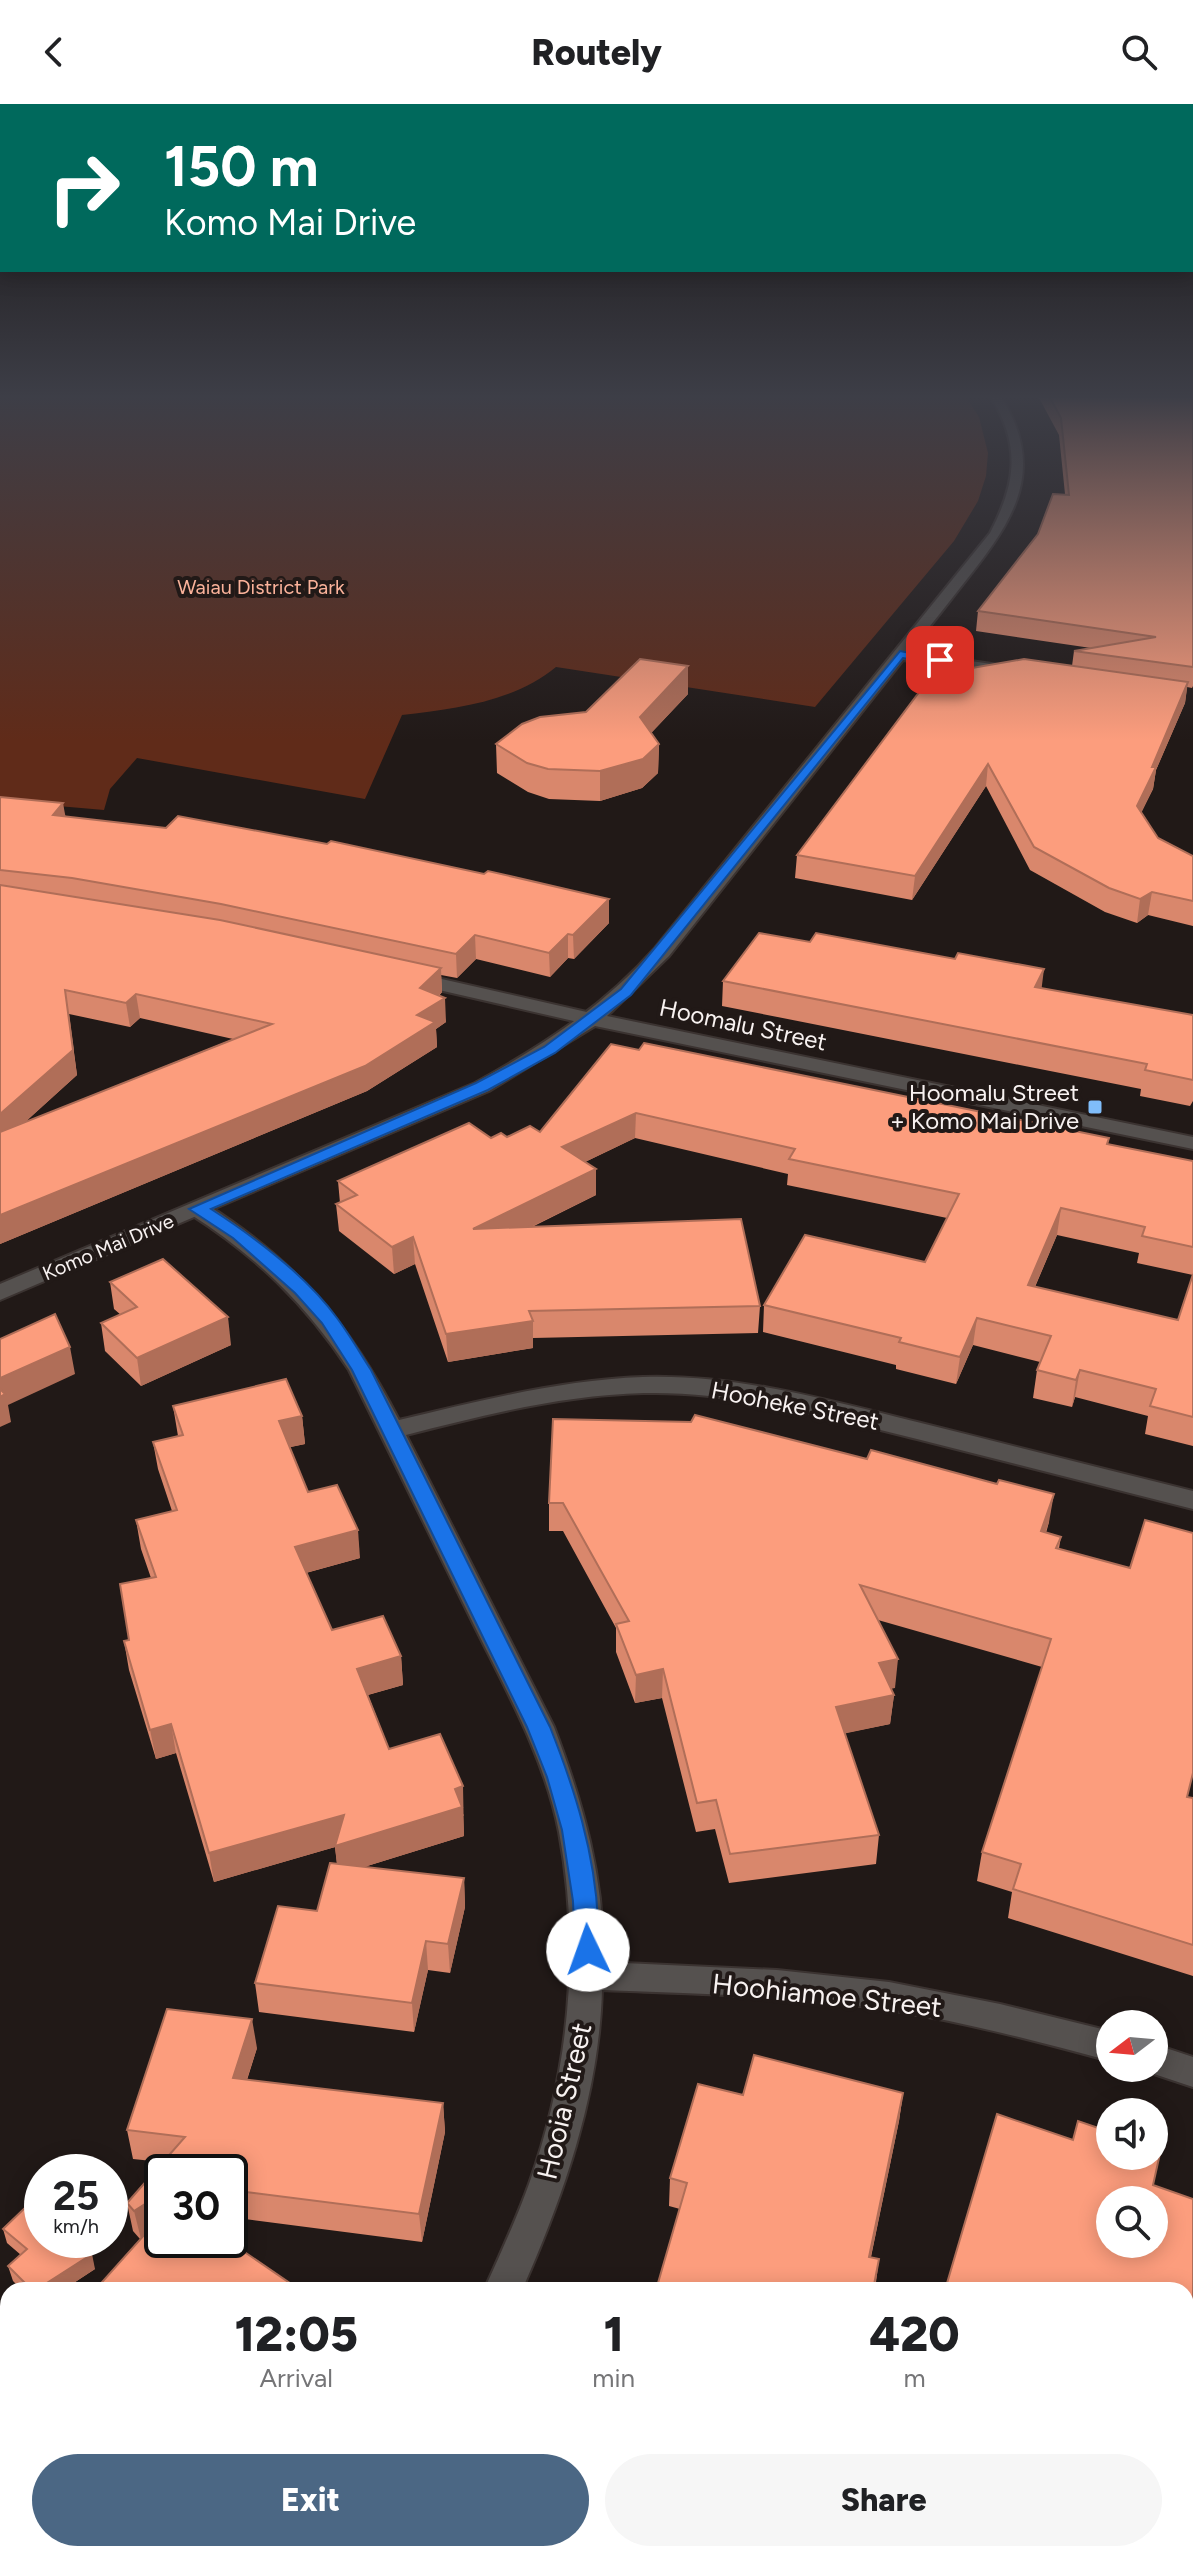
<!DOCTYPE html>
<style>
body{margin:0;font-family:Figtree,sans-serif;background:#f6f6f6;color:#202124;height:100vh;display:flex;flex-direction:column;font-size:30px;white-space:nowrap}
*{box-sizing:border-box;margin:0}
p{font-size:26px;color:#757577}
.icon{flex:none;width:44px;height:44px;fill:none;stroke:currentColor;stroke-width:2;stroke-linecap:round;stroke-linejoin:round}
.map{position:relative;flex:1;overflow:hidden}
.sheet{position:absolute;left:0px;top:2178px;width:1194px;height:280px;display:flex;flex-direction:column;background:#fff;border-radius:24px 24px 0 0;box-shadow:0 4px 20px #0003}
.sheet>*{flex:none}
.top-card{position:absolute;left:0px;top:0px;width:1194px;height:168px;box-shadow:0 4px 20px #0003;background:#00695c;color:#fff;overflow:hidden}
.needle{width:52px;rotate:254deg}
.controls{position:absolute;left:1096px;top:1906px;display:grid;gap:16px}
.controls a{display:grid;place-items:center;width:72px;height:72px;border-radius:50%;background:#fff;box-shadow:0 4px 20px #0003;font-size:40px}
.speed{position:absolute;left:24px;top:2050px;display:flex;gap:16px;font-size:40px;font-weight:700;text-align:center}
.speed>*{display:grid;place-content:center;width:104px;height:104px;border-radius:50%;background:#fff;box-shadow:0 4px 20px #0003;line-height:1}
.speed small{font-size:20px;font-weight:400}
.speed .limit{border:4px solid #111;border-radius:12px;background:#fff;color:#111}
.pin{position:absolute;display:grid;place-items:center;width:68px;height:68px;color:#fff;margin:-34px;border-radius:16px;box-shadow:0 4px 12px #0006}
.me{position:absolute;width:88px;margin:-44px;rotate:357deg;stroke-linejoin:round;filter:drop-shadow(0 0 6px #0008)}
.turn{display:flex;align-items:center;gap:28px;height:168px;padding:0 32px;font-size:36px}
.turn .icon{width:104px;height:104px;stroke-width:2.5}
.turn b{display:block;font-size:56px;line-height:68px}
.eta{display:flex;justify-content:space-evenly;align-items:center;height:136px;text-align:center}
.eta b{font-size:48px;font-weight:800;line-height:56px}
.primary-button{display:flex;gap:16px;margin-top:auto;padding:16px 32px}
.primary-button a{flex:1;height:92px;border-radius:48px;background:#4b6784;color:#fff;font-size:32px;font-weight:800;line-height:92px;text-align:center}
.primary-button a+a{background:#f6f6f6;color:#202124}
header{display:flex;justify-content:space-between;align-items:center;height:104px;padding:0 32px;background:#fff;font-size:36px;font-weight:800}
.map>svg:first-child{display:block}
.green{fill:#602b19}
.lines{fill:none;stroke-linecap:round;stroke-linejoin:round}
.minor-casing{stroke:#3b3331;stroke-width:4}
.tertiary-casing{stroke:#3b3331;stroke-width:4}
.minor{fill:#55514f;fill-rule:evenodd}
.tertiary{fill:#55514f;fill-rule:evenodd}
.wall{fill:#d9876c;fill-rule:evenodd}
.shaded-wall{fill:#b06e58}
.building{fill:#fc9d7d;stroke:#b06e58;stroke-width:2;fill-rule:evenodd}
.route{fill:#1a73e8;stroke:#114b97;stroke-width:2}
.poi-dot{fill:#80bdfa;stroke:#211917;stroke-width:3}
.labels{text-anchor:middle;stroke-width:8;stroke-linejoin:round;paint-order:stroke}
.far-park-label{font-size:20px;fill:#fab29a;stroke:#211917}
.far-street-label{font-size:20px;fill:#f8f2f1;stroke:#211917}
.street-label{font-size:24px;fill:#f8f2f1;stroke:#211917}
.poi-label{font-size:24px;fill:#f8f2f1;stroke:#211917;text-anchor:end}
.near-street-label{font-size:28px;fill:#f8f2f1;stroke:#211917}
</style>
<header><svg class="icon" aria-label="back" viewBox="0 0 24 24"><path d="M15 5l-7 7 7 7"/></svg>Routely<svg class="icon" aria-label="search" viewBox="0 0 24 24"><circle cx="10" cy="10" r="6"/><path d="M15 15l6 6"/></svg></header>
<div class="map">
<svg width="1193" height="2458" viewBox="0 0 1193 2458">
<rect width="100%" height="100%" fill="#211917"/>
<!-- green -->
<path class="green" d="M 0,293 L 966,293 L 979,313 L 988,349 L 986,372 L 978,397 L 954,437 L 815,603 L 556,563 C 514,598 454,605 402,611 L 365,695 L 137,654 L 110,685 L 104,706 L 0,697 Z"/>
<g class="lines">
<defs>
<g id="minor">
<path d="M 411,868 L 591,909 L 601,915 L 591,921 L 404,878 L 401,874 Z"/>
<path d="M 198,1098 L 206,1100 C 297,1158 350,1220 399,1316 C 479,1297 560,1276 643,1273 C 736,1270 827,1296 917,1318 C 1009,1341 1101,1364 1193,1387 L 1193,1405 C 1101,1382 1009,1358 917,1335 C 828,1313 737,1287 644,1289 C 563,1291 484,1311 406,1331 L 554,1623 C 583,1699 605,1775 603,1858 L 777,1866 L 889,1878 L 1000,1900 L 1110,1927 L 1110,1957 C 1037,1937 964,1918 889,1906 C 794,1891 698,1890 602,1886 C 599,1991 564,2091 522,2186 L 484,2186 C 500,2151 516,2116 529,2080 C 569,1968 581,1845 559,1728 C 545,1655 507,1588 474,1521 C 432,1436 391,1351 349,1266 C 306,1200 256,1152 190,1110 L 187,1105 Z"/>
<path d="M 1154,1940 L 1193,1953 L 1193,1983 L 1142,1966 L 1154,1964 Z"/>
<path d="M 316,2450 L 359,2450 L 356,2458 L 312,2458 Z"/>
</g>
<path id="tertiary" d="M 991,293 L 1001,293 C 1047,365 1014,416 967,475 C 948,499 929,524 909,548 L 1012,563 L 1019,567 L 1012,571 L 903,556 L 669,852 L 607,912 L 1193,1033 L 1193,1045 L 595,922 L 489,987 L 0,1196 L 0,1180 L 475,979 C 542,942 604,902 655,844 L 990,429 C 1016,379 1021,342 991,293 Z"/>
</defs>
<!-- minor casing -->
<use href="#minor" class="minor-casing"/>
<!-- tertiary casing -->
<use href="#tertiary" class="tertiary-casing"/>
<!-- minor -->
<use href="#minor" class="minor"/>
<!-- tertiary -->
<use href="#tertiary" class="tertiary"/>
</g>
<!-- wall -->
<g class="wall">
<path d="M 1038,292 L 1193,292 L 1193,582 L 1192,584 L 1187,583 L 1185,599 L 1156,666 L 1153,685 L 1141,708 L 1158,734 L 1193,752 L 1193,822 L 1148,811 L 1137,819 L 1105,808 L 1030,766 L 986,682 L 912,796 L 795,774 L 797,751 L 1072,562 L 1074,547 L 1091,544 L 976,527 L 978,507 L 1038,430 L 1065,390 L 1059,331 Z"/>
<path d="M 688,562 L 688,590 L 651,629 L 659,640 L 658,669 L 642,684 L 600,697 L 549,695 L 528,688 L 497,669 L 496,640 L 586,608 Z"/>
<path d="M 0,693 L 66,712 L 609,819 L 574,855 L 568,854 L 550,873 L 476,855 L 457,874 L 441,871 L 442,888 L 439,892 L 446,918 L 436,925 L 437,943 L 367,987 L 0,1140 ZM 69,910 L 130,923 L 140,914 L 233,935 L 25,1018 L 77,971 Z"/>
<path d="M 810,838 L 1042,884 L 1193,911 L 1193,997 L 1190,1002 L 1140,992 L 1141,985 L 722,902 L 723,877 Z"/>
<path d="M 639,946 L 1109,1034 L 1108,1040 L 1193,1057 L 1193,1342 L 1145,1330 L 1148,1312 L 1075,1293 L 1072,1303 L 1033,1294 L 1037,1266 L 1040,1258 L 973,1241 L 956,1280 L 896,1265 L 896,1261 L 763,1228 L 764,1201 L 925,1158 L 947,1114 L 787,1081 L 788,1070 L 635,1034 L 585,1058 L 596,1091 L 532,1123 L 760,1202 L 758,1229 L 533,1234 L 533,1244 L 448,1258 L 415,1160 L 394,1170 L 339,1127 L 336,1100 L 340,1099 L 338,1077 L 491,1034 L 540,1028 ZM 1057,1131 L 1139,1149 L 1137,1159 L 1193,1171 L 1178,1216 L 1035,1183 Z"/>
<path d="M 110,1178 L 231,1241 L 141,1282 L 105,1247 L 101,1219 L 121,1211 L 114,1205 Z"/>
<path d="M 173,1302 L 302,1312 L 305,1340 L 290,1343 L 308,1388 L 360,1454 L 306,1469 L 332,1526 L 401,1552 L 403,1581 L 368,1591 L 389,1645 L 464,1711 L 463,1712 L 464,1732 L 364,1763 L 464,1774 L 465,1803 L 450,1869 L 428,1866 L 414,1928 L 259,1908 L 255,1879 L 317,1807 L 337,1759 L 335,1743 L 214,1778 L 176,1649 L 156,1655 L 129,1566 L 124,1537 L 129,1536 L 151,1474 L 141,1445 L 136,1416 L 172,1407 L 158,1365 L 153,1338 L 178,1332 Z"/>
<path d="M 549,1399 L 1049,1418 L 1046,1429 L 1061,1433 L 1059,1444 L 1187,1693 L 1193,1694 L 1193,1872 L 1008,1814 L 1012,1788 L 977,1777 L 982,1748 L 1042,1563 L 878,1516 L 895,1584 L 891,1584 L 894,1591 L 890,1620 L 845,1629 L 879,1731 L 876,1760 L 729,1779 L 715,1725 L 696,1728 L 662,1594 L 635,1599 L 616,1548 L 616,1524 L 563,1427 L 549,1427 Z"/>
<path d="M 257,1944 L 247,1976 L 443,1999 L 445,2028 L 422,2138 L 230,2113 L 230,2068 L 162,2068 L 162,2136 L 140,2135 L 133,2127 L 127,2099 L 162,2058 L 133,2055 L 127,2026 Z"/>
<path d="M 903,1989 L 899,2017 L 871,2153 L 879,2155 L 875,2186 L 656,2186 L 680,2105 L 669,2102 L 670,2074 L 743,1991 Z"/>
<path d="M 1153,2081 L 1193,2095 L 1193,2289 L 1186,2286 L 1186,2186 Z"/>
<path d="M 3,2125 L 95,2165 L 63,2186 L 22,2186 L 13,2177 L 8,2162 L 21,2151 L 7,2139 Z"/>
<path d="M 540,2450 L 785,2450 L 784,2458 L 550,2458 Z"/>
<path d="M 1071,2450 L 1186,2450 L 1193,2458 L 1073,2458 Z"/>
</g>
<!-- shaded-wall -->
<g class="shaded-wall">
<path d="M 688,562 L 688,590 L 639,642 L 640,613 Z"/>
<path d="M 1188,578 L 1185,599 L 1156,666 L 1153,685 L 1134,724 L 1137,702 L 1152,663 Z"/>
<path d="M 659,640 L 658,669 L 642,684 L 600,697 L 600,667 Z"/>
<path d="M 988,660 L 986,682 L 912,796 L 915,772 Z"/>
<path d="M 63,699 L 67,721 L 53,711 Z"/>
<path d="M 1152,788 L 1148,811 L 1137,819 L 1140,795 Z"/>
<path d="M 609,795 L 609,819 L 574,855 L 573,831 Z"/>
<path d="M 568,830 L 568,854 L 550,873 L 549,849 Z"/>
<path d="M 475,831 L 476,855 L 457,874 L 456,850 Z"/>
<path d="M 441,864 L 442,888 L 422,908 L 445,894 L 446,918 L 436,925 L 437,943 L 367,987 L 0,1140 L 0,1111 L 420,884 Z"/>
<path d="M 1044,865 L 1041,889 L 1035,883 Z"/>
<path d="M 65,886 L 77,971 L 0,1041 L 0,1010 Z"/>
<path d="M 136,890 L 140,914 L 130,923 L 126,899 Z"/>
<path d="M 636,1009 L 635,1034 L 562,1069 L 562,1043 Z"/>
<path d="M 596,1065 L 596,1091 L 474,1151 L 473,1125 Z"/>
<path d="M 1061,1104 L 1057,1131 L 1024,1208 L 1028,1181 Z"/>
<path d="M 413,1133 L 415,1160 L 394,1170 L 392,1143 Z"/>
<path d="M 228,1213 L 231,1241 L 141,1282 L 137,1254 Z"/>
<path d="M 977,1214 L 973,1241 L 956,1280 L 960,1253 Z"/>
<path d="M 533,1217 L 533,1244 L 448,1258 L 446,1230 Z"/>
<path d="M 70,1243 L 75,1270 L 8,1301 L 11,1318 L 0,1323 L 0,1274 Z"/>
<path d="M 1080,1266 L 1075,1293 L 1072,1303 L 1076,1276 Z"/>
<path d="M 302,1312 L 305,1340 L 282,1345 L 279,1317 Z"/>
<path d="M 1054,1390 L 1049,1418 L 1036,1456 L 1041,1427 Z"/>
<path d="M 358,1426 L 360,1454 L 298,1471 L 295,1443 Z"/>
<path d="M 401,1552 L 403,1581 L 360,1593 L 357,1565 Z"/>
<path d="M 898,1555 L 895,1584 L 876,1588 L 879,1559 Z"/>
<path d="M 663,1565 L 662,1594 L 635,1599 L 636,1571 Z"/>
<path d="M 894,1591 L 890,1620 L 833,1632 L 836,1603 Z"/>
<path d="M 171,1620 L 176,1649 L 156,1655 L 150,1626 Z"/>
<path d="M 463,1682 L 464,1732 L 338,1771 L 335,1743 L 214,1778 L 209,1749 L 344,1711 Z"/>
<path d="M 464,1774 L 465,1803 L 450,1869 L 448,1840 Z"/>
<path d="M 426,1837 L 428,1866 L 414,1928 L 412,1899 Z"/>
<path d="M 252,1915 L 257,1944 L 238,2003 L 233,1974 Z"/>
<path d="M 903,1989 L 899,2017 L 865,2181 L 869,2153 Z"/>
<path d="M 443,1999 L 445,2028 L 422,2138 L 419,2110 Z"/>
<path d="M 162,2089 L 162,2122 L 141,2135 L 134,2107 Z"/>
<path d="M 92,2150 L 95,2165 L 63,2186 L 36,2186 Z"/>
<path d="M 139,2450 L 166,2450 L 160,2458 L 133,2458 Z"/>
<path d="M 783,2450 L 785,2450 L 784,2458 L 778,2458 Z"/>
</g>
<!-- building -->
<g class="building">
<path d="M 1049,292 L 1193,292 L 1193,563 L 1074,547 L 1156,533 L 978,507 L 1038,430 L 1053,390 L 1069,391 L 1061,314 Z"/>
<path d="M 640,555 L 688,562 L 640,613 L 659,640 L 643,655 L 600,667 L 548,665 L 527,659 L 496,640 L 522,620 L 540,613 L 586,608 Z"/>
<path d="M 1024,555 L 1188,578 L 1152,663 L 1156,663 L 1137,702 L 1158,734 L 1193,752 L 1193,797 L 1152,788 L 1140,795 L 1109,784 L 1034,743 L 988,660 L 915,772 L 797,751 L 932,571 Z"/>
<path d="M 0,693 L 63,699 L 53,711 L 166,724 L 178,712 L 327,740 L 331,737 L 484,770 L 488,767 L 609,795 L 573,831 L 568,830 L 549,849 L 475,831 L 456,850 L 221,800 L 72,774 L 0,766 Z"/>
<path d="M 0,781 L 220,816 L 441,864 L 420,884 L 445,894 L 417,911 L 435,918 L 365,962 L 0,1111 L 0,1028 L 272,920 L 136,890 L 126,899 L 65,886 L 73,946 L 0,1010 Z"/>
<path d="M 759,829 L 810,838 L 816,829 L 955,855 L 958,849 L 1044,865 L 1035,883 L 1193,911 L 1193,976 L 1145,966 L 1147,960 L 723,877 Z"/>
<path d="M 644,939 L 1109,1034 L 1107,1040 L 1193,1057 L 1193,1143 L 1142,1132 L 1145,1123 L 1061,1104 L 1028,1181 L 1178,1216 L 1193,1170 L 1193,1313 L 1150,1302 L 1156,1285 L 1080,1266 L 1076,1276 L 1037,1266 L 1051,1232 L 977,1214 L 960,1253 L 899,1238 L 901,1234 L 764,1201 L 805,1131 L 925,1158 L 959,1090 L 789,1055 L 795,1045 L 636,1009 L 562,1043 L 596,1065 L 473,1125 L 741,1115 L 760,1202 L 529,1207 L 533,1217 L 446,1230 L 413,1133 L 392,1143 L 336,1100 L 357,1091 L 338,1077 L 469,1019 L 491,1034 L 501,1029 L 507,1033 L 530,1022 L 540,1028 L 611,940 L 639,946 Z"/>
<path d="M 163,1155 L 228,1213 L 137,1254 L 101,1219 L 137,1203 L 110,1178 Z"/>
<path d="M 55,1210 L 70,1243 L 0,1274 L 0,1235 Z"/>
<path d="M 286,1275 L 302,1312 L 279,1317 L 308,1388 L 337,1381 L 358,1426 L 295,1443 L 332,1526 L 383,1512 L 401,1552 L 357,1565 L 389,1645 L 440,1630 L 463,1682 L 455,1685 L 462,1703 L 335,1742 L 344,1711 L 209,1749 L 171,1620 L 150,1626 L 124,1537 L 129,1536 L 120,1480 L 156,1473 L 136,1416 L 177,1406 L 153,1338 L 183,1331 L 173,1302 Z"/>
<path d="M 0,1285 L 5,1290 L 0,1293 Z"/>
<path d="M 695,1311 L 867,1355 L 871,1346 L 997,1380 L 999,1376 L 1054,1390 L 1041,1427 L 1061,1433 L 1056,1444 L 1130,1464 L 1145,1416 L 1193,1429 L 1193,1669 L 1187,1693 L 1193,1694 L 1193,1841 L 1013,1785 L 1021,1760 L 982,1748 L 1051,1535 L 860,1481 L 898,1555 L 879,1559 L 894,1591 L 836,1603 L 879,1731 L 730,1750 L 716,1696 L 697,1699 L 663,1565 L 636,1571 L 616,1520 L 629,1517 L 563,1399 L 549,1399 L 553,1315 L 691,1318 Z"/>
<path d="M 330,1759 L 464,1774 L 448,1840 L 426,1837 L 412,1899 L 255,1879 L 278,1802 L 317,1807 Z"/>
<path d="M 167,1905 L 252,1915 L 233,1974 L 443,1999 L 419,2110 L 230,2086 L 230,2068 L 199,2068 L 197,2067 L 195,2068 L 162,2068 L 162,2089 L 134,2107 L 127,2099 L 185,2033 L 127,2026 Z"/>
<path d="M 754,1951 L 903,1989 L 869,2153 L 879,2155 L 873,2186 L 656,2186 L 687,2079 L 670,2074 L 698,1980 L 743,1991 Z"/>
<path d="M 997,2010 L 1073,2036 L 1078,2017 L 1110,2028 L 1110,2052 L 1154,2052 L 1154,2043 L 1161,2045 L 1153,2081 L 1193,2095 L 1193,2258 L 1186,2255 L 1186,2186 L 945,2186 ZM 1110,2096 L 1154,2096 L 1154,2140 L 1110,2140 Z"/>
<path d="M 31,2098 L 42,2107 L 42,2136 L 75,2136 L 92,2150 L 36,2186 L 32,2186 L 8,2162 L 27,2145 L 3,2125 Z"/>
<path d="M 162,2111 L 162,2136 L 227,2136 L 300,2186 L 95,2186 Z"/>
<path d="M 8,2352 L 8,2450 L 139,2450 L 133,2458 L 0,2458 L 0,2362 Z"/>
<path d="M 1186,2399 L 1193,2401 L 1193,2458 L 1085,2458 L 1084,2450 L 1186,2450 Z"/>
<path d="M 573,2450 L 783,2450 L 778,2458 L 584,2458 Z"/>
</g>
<!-- sky -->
<linearGradient id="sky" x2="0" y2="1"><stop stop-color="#120e0d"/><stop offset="0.46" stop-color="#3d3e47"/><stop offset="1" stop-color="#3d3e47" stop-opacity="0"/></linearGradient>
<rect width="1193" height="637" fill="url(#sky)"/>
<!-- route -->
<path class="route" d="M 900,547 L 945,556 L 940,560 L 903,554 L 631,891 L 555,949 L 488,986 L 211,1105 C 256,1134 305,1170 337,1214 C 349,1230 360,1249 371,1266 L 550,1623 C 575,1686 595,1749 598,1817 C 599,1829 602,1842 596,1854 L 588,1857 L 579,1854 L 575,1846 L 573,1797 L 562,1726 L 547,1673 L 527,1623 L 352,1266 L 322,1219 L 295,1189 L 233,1134 L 189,1105 L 476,979 L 544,943 L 621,885 Z"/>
<!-- markers -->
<rect class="poi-dot" x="1087" y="995" width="16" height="16" rx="4"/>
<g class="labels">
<!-- far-park labels -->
<g class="far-park-label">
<text x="261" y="490">Waiau District Park</text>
</g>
<!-- far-street labels -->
<g class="far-street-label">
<text transform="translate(108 1143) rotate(-23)" y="7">Komo Mai Drive</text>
</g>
<!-- street labels -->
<g class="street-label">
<text transform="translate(743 921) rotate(12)" y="8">Hoomalu Street</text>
<text transform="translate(795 1302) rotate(11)" y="8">Hooheke Street</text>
</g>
<!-- poi labels -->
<g class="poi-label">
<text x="1079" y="997">Hoomalu Street<tspan x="1079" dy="28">+ Komo Mai Drive</tspan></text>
</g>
<!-- near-street labels -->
<g class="near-street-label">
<text transform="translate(827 1891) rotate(6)" y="10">Hoohiamoe Street</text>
<text transform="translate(564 1997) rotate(-77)" y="10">Hooia Street</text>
</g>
</g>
</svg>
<div class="controls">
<a><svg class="needle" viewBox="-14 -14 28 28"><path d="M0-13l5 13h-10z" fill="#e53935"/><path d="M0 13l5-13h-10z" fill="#757577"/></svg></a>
<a><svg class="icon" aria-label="sound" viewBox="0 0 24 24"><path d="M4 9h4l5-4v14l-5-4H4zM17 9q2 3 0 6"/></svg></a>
<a><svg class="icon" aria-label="search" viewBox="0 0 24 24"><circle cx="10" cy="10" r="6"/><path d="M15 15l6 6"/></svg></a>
</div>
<div class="speed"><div>25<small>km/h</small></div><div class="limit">30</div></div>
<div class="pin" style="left:940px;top:556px;background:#d93025"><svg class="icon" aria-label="arrive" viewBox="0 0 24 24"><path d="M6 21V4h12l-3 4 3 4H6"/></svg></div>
<svg class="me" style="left:588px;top:1846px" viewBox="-20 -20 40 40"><circle r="19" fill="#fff"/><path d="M0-13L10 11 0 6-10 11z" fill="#1a73e8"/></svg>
<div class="top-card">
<div class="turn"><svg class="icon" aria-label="right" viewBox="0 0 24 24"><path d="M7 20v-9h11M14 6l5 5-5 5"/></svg><div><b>150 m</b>Komo Mai Drive</div></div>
</div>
<section class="sheet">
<div class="eta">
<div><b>12:05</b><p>Arrival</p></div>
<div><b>1</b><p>min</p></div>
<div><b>420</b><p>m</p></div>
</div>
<div class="primary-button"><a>Exit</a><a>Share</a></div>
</section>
</div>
